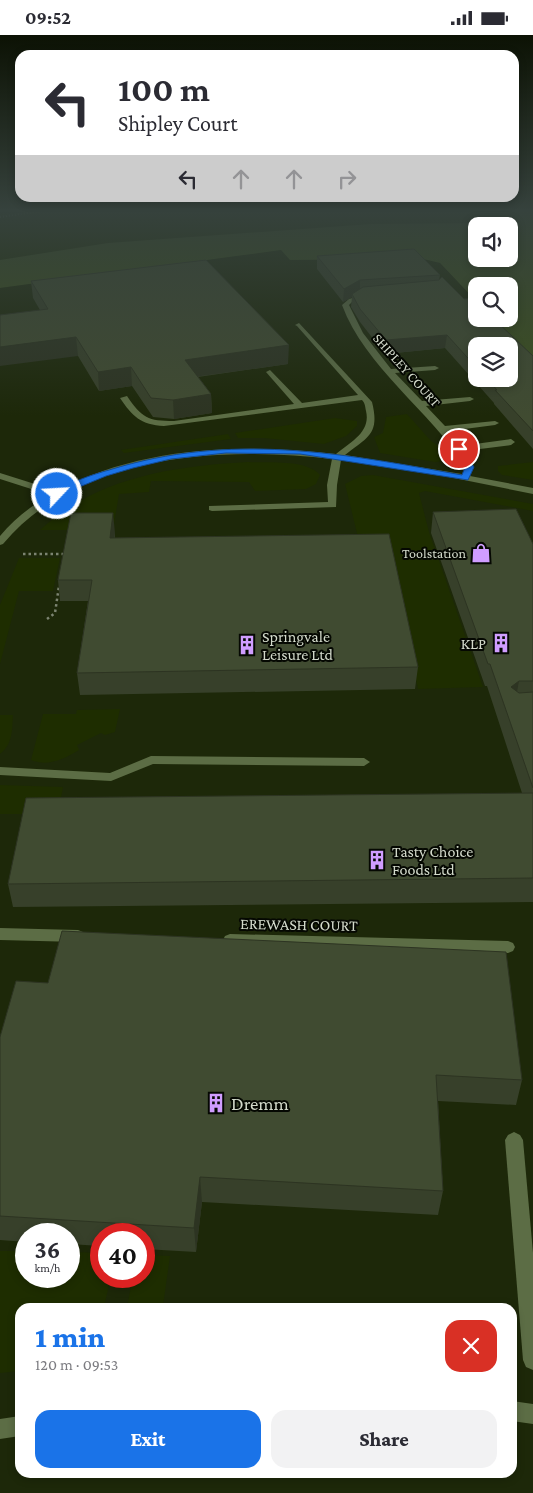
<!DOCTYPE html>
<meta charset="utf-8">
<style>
body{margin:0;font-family:"Crimson Pro",serif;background:#f2f2f3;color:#2b2b33;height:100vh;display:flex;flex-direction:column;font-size:19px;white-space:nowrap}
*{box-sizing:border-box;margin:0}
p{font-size:16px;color:#7c7c81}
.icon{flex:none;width:28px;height:28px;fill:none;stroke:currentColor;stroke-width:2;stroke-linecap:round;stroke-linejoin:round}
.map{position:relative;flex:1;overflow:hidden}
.sheet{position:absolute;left:15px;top:1268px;width:502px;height:175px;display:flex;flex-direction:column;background:#fff;border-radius:15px;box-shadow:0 2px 8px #0003}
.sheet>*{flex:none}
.hud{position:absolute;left:15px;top:15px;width:504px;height:152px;border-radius:15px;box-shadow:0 2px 8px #0003;background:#fff;color:#2b2b33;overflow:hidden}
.controls{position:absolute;left:468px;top:182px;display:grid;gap:10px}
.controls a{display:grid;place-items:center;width:50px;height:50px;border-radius:10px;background:#fff;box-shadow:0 2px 8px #0003;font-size:25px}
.speed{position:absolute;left:15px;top:1188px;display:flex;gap:10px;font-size:25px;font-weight:700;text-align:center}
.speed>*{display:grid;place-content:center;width:65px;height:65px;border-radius:50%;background:#fff;box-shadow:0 2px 8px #0003;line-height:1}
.speed small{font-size:12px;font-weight:400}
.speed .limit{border:8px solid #d22;background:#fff;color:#111}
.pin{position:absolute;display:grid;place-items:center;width:42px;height:42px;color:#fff;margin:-21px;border:2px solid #fff;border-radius:50%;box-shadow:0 1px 5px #0007}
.me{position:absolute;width:55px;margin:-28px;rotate:65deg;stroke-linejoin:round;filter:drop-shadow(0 0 4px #0008)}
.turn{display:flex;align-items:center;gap:18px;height:105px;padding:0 20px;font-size:22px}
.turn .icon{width:65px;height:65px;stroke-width:2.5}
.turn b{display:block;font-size:35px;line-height:42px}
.lanes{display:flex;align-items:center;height:48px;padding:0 20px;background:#0003;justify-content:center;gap:25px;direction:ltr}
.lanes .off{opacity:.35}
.round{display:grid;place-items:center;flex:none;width:52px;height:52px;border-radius:15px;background:#f2f2f3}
.overview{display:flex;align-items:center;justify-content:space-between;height:85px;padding:0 20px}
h1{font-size:30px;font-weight:800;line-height:38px;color:#1a73e8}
.cta{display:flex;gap:10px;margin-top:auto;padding:10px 20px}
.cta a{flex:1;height:58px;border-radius:15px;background:#1a73e8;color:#fff;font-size:20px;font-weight:800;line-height:58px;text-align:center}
.cta a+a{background:#f2f2f3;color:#2b2b33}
.status{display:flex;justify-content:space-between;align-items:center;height:35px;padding:0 25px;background:#fff;direction:ltr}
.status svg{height:14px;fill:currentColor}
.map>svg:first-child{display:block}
.built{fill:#1d2809;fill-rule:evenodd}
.green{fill:#1e2d00}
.forest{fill:#3c501d;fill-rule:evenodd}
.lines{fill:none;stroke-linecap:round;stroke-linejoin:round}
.path-far1{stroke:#7c8471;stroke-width:2;stroke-dasharray:1 2;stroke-linecap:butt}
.path{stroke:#7c8471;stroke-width:2.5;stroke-dasharray:2.5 3;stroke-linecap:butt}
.minor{fill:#5c6d45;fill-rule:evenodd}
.wall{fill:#37402a;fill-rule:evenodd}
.shaded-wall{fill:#2d3422}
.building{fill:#404b31;stroke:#2d3422}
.route{fill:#1a73e8;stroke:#114b97}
.labels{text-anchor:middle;stroke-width:4;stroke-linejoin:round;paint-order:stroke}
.far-street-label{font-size:14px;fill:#d3dacb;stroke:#050802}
.far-poi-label{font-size:14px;fill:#d3dacb;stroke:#050802;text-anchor:end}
.poi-label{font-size:16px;fill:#d3dacb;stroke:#050802;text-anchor:start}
.street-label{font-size:16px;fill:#d3dacb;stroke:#050802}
.near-poi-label{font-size:19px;fill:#d3dacb;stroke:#050802;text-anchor:start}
</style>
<div class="status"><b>09:52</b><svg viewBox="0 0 49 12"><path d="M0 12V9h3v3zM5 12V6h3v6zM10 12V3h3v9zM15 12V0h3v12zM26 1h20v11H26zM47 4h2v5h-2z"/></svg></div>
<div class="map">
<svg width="533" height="1458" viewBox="0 0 533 1458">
<rect width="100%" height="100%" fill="#162008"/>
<!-- built -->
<path class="built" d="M 281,215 L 286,220 L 423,224 L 440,228 L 476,266 L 476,284 L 533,325 L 533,1458 L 0,1458 L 0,253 ZM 476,311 L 509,311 L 509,344 L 476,344 ZM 26,1199 L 69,1199 L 69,1241 L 26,1241 ZM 101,1199 L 144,1199 L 144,1241 L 101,1241 ZM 20,1272 L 512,1272 L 512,1438 L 20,1438 Z"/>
<!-- green -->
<g class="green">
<path d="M 0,176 L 533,176 L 533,194 C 500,190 468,192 434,195 L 0,252 Z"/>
<path d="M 407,379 L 431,406 L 449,418 L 448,424 L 444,426 L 435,427 L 380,418 L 374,402 L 383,398 L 386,382 Z"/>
<path d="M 335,383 L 357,386 L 357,391 L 346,401 L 324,409 L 264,403 L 238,403 L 235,398 Z"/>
<path d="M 228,399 L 231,404 L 124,418 L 121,415 Z"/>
<path d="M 248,427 C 268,428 307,424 320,440 L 316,449 L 306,454 L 255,456 L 249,447 L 151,446 L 149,457 L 119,459 L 113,495 L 40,495 C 97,442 174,431 248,427 Z"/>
<path d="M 533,427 L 533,445 L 502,440 L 498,436 L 498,431 Z"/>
<path d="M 373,440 L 533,469 L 533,476 L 425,456 L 419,458 L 429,497 L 483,652 L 418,654 L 390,519 L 362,519 L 345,449 L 361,441 Z"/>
<path d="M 19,523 L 60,523 L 53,556 L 19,556 L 0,629 L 0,570 Z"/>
<path d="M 120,674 L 115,697 L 105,700 L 101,698 L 77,710 L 79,715 C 64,724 48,732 31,725 L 43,679 L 76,679 L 77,675 Z"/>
<path d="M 0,680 L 13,680 C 12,695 13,709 0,719 Z"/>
<path d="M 0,750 L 63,752 L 58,779 L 0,779 Z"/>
<path d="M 0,1216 L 26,1216 L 26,1241 L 69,1241 L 69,1217 L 101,1218 L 101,1241 L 111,1241 L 104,1272 L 20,1272 L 20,1336 L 0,1338 Z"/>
<path d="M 144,1220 L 170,1221 L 163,1271 L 173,1272 L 127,1272 L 133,1241 L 144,1241 Z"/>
</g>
<!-- forest -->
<path class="forest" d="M 477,176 L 533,176 L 533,325 L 494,284 L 509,284 L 509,251 L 476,251 L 476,266 L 440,228 L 423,224 L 290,225 L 281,215 L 0,253 L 0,225 L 108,208 L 371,189 L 488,188 ZM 476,191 L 509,191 L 509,224 L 476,224 Z"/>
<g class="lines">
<!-- path-far1 -->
<path class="path-far1" d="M 0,182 L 41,176"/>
<!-- path -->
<g class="path">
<path d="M 23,519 L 67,519"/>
<path d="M 47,584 L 55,578 L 59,551"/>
</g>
<!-- minor -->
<g class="minor">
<path d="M 366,259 L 369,261 L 368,262 L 353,266 L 349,270 L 363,298 L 391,334 L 435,331 L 439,333 L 435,335 L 395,338 L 422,366 L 470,362 L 474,364 L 470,366 L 426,371 L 445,391 L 495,386 L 499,388 L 495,390 L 449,396 L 460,411 L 511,404 L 515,407 L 511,410 L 464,416 L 474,432 L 470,441 L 533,453 L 533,459 L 424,437 L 341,425 L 337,450 L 336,472 L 212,476 L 209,475 L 209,471 L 328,467 L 327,450 L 332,424 C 223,411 79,418 3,509 L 0,510 L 0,501 C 14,484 31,471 50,460 L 0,444 L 0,438 L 57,456 C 140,411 244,408 336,419 C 351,407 371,397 366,376 C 365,371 365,368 362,365 L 164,391 C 141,390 132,381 120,363 L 127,361 C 142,383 148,386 174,386 L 294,369 L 266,337 L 270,335 L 302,368 L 358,360 L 297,291 L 295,290 L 299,288 L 372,367 C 380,399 368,402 345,420 L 462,439 L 466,432 C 430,376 365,332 342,270 L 349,264 Z"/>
<path d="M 151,721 L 364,723 L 370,727 L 364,731 L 153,729 L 111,746 L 0,740 L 0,732 L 110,738 Z"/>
<path d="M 0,893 L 78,895 L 83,897 L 85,901 L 83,905 L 78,907 L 0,905 Z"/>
<path d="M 230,899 L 508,906 L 513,908 L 515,912 L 513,916 L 508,918 L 230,911 L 225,909 L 223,905 L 225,901 Z"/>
<path d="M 514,1097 L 520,1100 L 523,1105 L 533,1218 L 533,1335 L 526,1332 L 523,1325 L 505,1105 L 508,1100 Z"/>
<path d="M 512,1366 L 533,1369 L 533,1389 L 512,1386 Z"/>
<path d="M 20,1381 L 20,1401 L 0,1404 L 0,1384 Z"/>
</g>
</g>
<!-- wall -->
<g class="wall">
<path d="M 317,221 L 440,240 L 439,245 L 464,264 L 533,321 L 533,414 L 494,369 L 494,368 L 445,313 L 385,319 L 360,287 L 351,272 L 352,262 L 343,267 L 317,234 ZM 476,311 L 509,344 L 476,344 Z"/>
<path d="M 31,246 L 288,329 L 198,342 L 211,359 L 212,378 L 174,384 L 153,382 L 132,351 L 99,356 L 78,321 L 40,275 L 33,263 Z"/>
<path d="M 433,477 L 533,509 L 533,867 L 13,872 L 8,849 L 522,758 L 487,651 L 485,651 L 431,498 Z"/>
<path d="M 115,498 L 115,503 L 418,632 L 415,654 L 80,660 L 77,638 L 88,566 L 60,566 L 58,545 Z"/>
<path d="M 0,1002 L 522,1045 L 516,1070 L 438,1066 L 443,1156 L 438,1180 L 202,1167 L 196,1217 L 144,1214 L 144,1199 L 101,1199 L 101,1211 L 69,1209 L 69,1199 L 26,1199 L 26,1207 L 0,1205 Z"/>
</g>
<!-- shaded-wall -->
<g class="shaded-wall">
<path d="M 360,245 L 360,257 L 352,259 L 352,262 L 343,267 L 344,254 Z"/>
<path d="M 447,300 L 445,313 L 385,319 L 386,305 Z"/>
<path d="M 76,302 L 78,321 L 0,331 L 0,312 Z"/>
<path d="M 289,310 L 288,329 L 186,343 L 185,325 Z"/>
<path d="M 131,332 L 132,351 L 99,356 L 98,337 Z"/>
<path d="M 211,359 L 212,378 L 174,384 L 173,365 Z"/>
<path d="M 113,478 L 115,498 L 112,524 L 110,503 Z"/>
<path d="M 519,646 L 515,668 L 511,652 Z"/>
<path d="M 200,1142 L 202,1167 L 196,1217 L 194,1193 Z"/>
</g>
<!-- building -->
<g class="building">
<path d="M 414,214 L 440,240 L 360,245 L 344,254 L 317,221 Z"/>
<path d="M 206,225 L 289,310 L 185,325 L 211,359 L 173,365 L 151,363 L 131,332 L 98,337 L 76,302 L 0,312 L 0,280 L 48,274 L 31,246 Z"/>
<path d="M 442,242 L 464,264 L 473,263 L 476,266 L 476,284 L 494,284 L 533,321 L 533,396 L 495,355 L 497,355 L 487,344 L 509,344 L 509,311 L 476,311 L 476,332 L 447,300 L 386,305 L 360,274 L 352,259 L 363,252 L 439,245 Z"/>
<path d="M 516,474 L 533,509 L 533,646 L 519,646 L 511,652 L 519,658 L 533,657 L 533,753 L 490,629 L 488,629 L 433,477 Z"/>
<path d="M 71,478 L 113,478 L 110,503 L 389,499 L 418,632 L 77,638 L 92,545 L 58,545 Z"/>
<path d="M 533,758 L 533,843 L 8,849 L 26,763 Z"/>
<path d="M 62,896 L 506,917 L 522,1045 L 436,1040 L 443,1156 L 200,1142 L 194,1193 L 0,1181 L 0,1002 L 16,946 L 48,948 Z"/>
</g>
<!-- sky -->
<linearGradient id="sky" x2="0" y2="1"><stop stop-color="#0c1204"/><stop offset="0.46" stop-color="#36423d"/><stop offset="1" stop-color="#36423d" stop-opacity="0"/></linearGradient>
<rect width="533" height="381" fill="url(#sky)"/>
<!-- route -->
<path class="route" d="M 456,412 L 462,412 L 474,432 L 468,445 L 300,419 L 226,418 L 171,424 L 133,433 L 106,441 L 60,460 L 53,459 C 64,449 94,439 109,435 C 231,397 340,418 462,440 L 465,432 L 455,414 Z"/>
<!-- icons -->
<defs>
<symbol id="shop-bare" viewBox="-9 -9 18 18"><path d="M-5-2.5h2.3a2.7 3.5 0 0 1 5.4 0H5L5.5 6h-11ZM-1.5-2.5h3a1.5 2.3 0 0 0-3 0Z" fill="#d09dff" stroke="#050802" stroke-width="2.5" paint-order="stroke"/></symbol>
<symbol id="building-bare" viewBox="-9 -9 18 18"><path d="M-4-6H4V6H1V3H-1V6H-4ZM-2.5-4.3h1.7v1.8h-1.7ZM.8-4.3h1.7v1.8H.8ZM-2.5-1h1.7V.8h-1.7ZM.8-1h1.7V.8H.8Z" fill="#d09dff" stroke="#050802" stroke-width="2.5" paint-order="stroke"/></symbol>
</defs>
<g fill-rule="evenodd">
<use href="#shop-bare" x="467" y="504" width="28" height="28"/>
<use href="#building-bare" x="487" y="594" width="28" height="28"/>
<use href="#building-bare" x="233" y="596" width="28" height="28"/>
<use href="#building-bare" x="363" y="811" width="28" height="28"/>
<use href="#building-bare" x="202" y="1054" width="28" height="28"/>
</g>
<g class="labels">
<!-- far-street labels -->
<g class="far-street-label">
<text transform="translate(407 335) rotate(48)" y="5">SHIPLEY COURT</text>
</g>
<!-- far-poi labels -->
<g class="far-poi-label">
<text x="466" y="523">Toolstation</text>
</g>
<!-- poi labels -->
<g class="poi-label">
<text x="262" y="607">Springvale<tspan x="262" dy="18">Leisure Ltd</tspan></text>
<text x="486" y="614" text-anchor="end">KLP</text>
<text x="392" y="822">Tasty Choice<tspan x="392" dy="18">Foods Ltd</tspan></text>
</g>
<!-- street labels -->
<g class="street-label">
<text transform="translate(299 889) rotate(1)" y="6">EREWASH COURT</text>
</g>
<!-- near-poi labels -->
<g class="near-poi-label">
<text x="231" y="1075">Dremm</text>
</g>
</g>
</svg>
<div class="controls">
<a><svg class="icon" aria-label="sound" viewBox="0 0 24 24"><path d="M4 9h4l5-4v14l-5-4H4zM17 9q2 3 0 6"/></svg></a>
<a><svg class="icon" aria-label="search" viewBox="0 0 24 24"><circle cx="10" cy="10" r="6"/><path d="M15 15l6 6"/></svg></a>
<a><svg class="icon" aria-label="layers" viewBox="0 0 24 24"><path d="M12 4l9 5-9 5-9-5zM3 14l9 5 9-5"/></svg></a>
</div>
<div class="speed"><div>36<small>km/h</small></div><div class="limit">40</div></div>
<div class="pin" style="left:459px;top:414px;background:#d93025"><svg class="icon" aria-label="arrive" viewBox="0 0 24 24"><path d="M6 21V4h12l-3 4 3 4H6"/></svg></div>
<svg class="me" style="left:57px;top:459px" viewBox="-20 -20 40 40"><circle r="17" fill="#1a73e8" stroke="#fff" stroke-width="3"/><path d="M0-11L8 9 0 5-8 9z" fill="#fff"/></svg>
<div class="hud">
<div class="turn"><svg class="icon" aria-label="left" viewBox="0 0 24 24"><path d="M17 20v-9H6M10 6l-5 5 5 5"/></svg><div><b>100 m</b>Shipley Court</div></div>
<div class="lanes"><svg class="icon" aria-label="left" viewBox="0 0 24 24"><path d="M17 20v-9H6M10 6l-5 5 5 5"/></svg><svg class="icon off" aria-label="ahead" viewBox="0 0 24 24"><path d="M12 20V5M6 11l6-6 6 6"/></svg><svg class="icon off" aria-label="ahead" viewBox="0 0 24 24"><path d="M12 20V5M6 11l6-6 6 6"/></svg><svg class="icon off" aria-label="right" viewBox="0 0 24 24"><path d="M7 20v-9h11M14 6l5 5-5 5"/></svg></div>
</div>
<section class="sheet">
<div class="overview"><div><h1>1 min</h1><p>120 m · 09:53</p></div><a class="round" style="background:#d93025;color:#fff"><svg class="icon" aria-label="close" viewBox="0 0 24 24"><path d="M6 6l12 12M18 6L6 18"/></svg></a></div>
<div class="cta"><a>Exit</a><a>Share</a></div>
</section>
</div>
